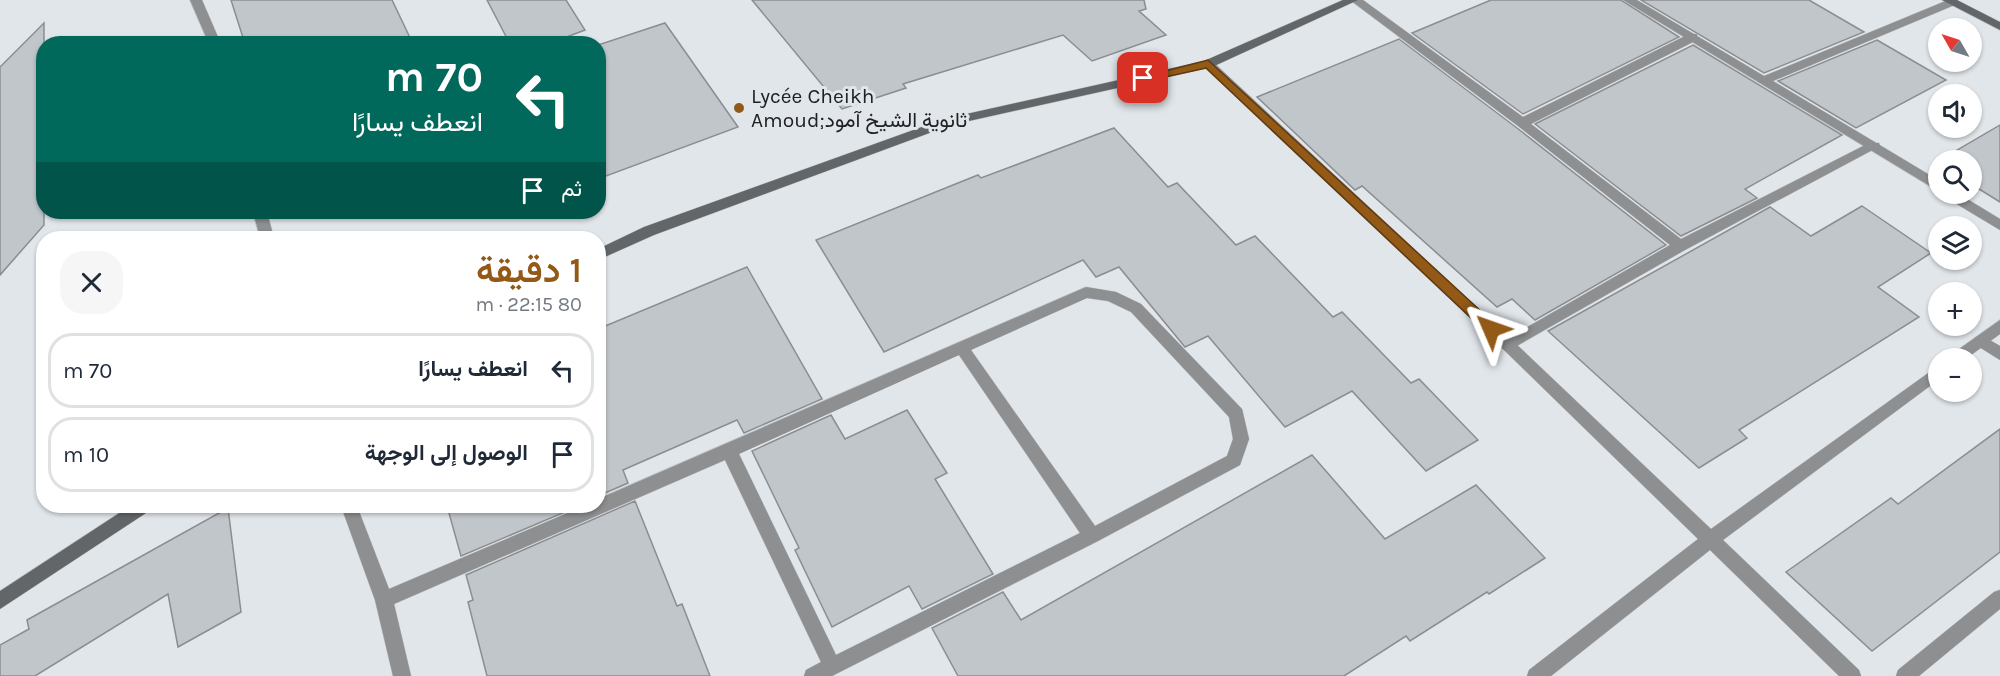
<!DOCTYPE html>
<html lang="ar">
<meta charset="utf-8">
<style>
body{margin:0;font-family:Karla,Vazirmatn,sans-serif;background:#f6f6f7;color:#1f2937;direction:rtl;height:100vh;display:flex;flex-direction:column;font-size:22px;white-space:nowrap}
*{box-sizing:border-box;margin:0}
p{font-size:20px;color:#747a83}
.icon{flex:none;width:33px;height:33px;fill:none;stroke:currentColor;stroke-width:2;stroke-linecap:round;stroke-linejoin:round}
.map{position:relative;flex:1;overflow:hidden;direction:ltr}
.details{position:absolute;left:36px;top:231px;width:570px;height:282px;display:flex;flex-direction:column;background:#fff;border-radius:24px;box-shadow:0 2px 4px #0004;direction:rtl}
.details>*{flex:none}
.banner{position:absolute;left:36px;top:36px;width:570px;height:183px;border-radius:24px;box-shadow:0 2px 4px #0004;direction:rtl;background:#00695c;color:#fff;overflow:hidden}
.needle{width:39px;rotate:309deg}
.buttons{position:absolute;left:1928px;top:18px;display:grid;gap:12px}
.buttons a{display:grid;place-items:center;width:54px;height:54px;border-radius:50%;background:#fff;box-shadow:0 2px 4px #0004;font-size:30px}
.pin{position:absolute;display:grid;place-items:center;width:51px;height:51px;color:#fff;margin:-26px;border-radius:12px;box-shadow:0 3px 9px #0006}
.me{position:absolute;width:66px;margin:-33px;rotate:313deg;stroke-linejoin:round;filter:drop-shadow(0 0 4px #0008)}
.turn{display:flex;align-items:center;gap:21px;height:126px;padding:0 24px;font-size:27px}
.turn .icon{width:78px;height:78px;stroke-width:2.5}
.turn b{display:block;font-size:42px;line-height:51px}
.then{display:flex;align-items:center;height:57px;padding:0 24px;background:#0003;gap:12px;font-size:22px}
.round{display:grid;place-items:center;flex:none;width:63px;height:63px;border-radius:24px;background:#f6f6f7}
.headline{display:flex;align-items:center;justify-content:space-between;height:102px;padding:0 24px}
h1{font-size:36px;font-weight:600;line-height:45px;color:#935917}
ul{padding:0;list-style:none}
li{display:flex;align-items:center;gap:18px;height:75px;margin:0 12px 9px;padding:0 12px;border:3px solid #e0e1e3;border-radius:24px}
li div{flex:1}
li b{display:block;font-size:22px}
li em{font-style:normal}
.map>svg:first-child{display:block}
.building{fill:#c1c6ca;stroke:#8a8e92;stroke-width:1.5}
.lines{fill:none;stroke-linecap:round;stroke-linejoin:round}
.lane-casing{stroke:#bec3c6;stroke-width:1}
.street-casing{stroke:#bec3c6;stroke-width:1}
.secondary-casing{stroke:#bec3c6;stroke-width:1}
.lane{fill:#8d8f90;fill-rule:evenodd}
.street{fill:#8d8f90;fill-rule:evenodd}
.secondary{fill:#636668;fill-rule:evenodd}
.route{fill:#935917;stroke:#603a0f;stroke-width:1.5}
.poi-dot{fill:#935917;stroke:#e1e6ea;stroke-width:2}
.labels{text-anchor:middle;stroke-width:6;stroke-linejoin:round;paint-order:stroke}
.poi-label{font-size:21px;fill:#202123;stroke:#e1e6ea;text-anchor:start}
</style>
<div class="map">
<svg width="2000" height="676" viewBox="0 0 2000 676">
<rect width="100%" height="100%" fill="#e1e6ea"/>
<!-- building -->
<g class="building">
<path d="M 231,0 L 392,0 L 413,44 L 245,44 Z"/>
<path d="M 487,0 L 566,0 L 585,30 L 548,44 L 510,44 Z"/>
<path d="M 752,0 L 1144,0 L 1146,9 L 1139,11 L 1166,35 L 1092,61 L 1063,35 L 903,84 L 906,88 L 842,109 Z"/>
<path d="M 1491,0 L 1621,0 L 1679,37 L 1523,114 L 1412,33 Z"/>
<path d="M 1641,0 L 1809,0 L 1864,32 L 1764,73 Z"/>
<path d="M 44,23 L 44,225 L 0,275 L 0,67 Z"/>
<path d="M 665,23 L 738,127 L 598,179 L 598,45 Z"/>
<path d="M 1399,39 L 1517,128 L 1666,245 L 1535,320 L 1512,299 L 1497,307 L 1362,186 L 1355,190 L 1257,97 Z"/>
<path d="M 1877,40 L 1946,80 L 1856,128 L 1778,81 Z"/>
<path d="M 1693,45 L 1842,135 L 1745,189 L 1757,198 L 1681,236 L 1535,124 Z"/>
<path d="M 2000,125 L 2000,202 L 1971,184 L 1971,160 L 1940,160 Z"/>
<path d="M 1114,128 L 1168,187 L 1177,183 L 1236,245 L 1255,236 L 1333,317 L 1342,312 L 1411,383 L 1419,379 L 1478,440 L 1426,471 L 1352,391 L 1285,427 L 1208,336 L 1185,347 L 1119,267 L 1096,277 L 1083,260 L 884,352 L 816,240 L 978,175 L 981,178 Z"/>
<path d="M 1862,206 L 1931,253 L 1878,287 L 1919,317 L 1739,430 L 1747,438 L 1699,468 L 1548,331 L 1770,207 L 1811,236 Z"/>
<path d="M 747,267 L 822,399 L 744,433 L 737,420 L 623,470 L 628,483 L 598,496 L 598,329 Z"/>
<path d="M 907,410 L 947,473 L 935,479 L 993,574 L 922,609 L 909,586 L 832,627 L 795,550 L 799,548 L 752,451 L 831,415 L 845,439 Z"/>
<path d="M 2000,429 L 2000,552 L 1872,651 L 1786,572 L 1891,498 L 1898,504 Z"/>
<path d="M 1312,455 L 1385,539 L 1476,485 L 1545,558 L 1489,594 L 1487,592 L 1410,641 L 1406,636 L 1344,676 L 958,676 L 932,628 L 1003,592 L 1021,620 Z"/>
<path d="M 635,501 L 677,606 L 682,604 L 710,676 L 487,676 L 468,602 L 473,600 L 466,575 Z"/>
<path d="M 447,506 L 579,506 L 461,556 Z"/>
<path d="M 228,508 L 241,612 L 178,647 L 168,594 L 35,676 L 0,676 L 0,645 L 29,629 L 27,620 Z"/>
</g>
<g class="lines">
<defs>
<g id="lane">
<path d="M 1350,0 L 1363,0 L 1523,117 L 1689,34 L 1697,34 L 1697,40 L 1531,124 L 1681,239 L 1869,143 L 1879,143 L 1880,146 L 1685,250 L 1508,351 L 1503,349 L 1500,345 L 1503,341 L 1670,245 L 1518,126 Z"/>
<path d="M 1981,335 L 2000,346 L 2000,360 L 1976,345 L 1973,341 L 1976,337 Z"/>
<path d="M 2000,590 L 2000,609 L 1919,676 L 1896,676 L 1898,670 L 1994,592 Z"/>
</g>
<g id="street">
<path d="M 190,0 L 202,0 L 221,44 L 209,44 Z"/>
<path d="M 1623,0 L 1637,0 L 1764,76 L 1948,0 L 1957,0 L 1957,4 L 1773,81 L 1938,180 L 1938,191 Z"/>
<path d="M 1208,60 L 1212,61 L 1513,341 L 1711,529 L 1938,366 L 1938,380 L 1723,540 L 1859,670 L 1861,676 L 1839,676 L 1710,550 L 1551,676 L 1527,676 L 1529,670 L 1698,539 L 1503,349 L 1204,67 L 1202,64 Z"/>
<path d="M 1944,194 L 1959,194 L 2000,219 L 2000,230 L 1945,197 Z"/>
<path d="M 253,212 L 267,212 L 274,238 L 260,238 Z"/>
<path d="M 1086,287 L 1116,292 L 1141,304 L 1242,409 L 1249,439 L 1240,465 L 1098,541 L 832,676 L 804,676 L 806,670 L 821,662 L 725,460 L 394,604 L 411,676 L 393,676 L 375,600 L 341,506 L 357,506 L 389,589 L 584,506 L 598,506 L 598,499 ZM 1087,298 L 1108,301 L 1131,312 L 1229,417 L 1233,439 L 1227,456 L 1095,526 L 971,350 ZM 959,355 L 1080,533 L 836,655 L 739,454 Z"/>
<path d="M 2000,320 L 2000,334 L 1967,358 L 1950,358 L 1952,354 Z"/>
</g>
<g id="secondary">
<path d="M 1343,0 L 1358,0 L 1212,67 L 951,125 L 654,235 L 598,260 L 598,249 L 644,227 L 944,119 L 1204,61 Z"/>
<path d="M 1942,0 L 1957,0 L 2000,22 L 2000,30 Z"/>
<path d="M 130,506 L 151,506 L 149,511 L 0,609 L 0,591 Z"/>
</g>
</defs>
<!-- lane casing -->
<use href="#lane" class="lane-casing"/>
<!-- street casing -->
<use href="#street" class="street-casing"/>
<!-- secondary casing -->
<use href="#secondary" class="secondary-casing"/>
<!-- lane -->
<use href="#lane" class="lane"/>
<!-- street -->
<use href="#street" class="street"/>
<!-- secondary -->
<use href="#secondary" class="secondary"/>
</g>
<!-- route -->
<path class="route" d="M 1208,60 L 1496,325 L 1496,333 L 1487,333 L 1206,68 L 1143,82 L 1138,78 Z"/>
<!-- markers -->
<circle class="poi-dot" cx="739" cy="108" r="6"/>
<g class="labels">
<!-- poi labels -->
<g class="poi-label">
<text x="751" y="103">Lycée Cheikh<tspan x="751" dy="24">Amoud;ثانوية الشيخ آمود</tspan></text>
</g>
</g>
</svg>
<div class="buttons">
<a><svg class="needle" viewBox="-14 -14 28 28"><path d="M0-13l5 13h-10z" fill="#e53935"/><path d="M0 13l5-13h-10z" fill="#747a83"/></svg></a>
<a><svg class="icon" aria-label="sound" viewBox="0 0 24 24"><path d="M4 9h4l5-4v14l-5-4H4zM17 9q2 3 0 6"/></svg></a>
<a><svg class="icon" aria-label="search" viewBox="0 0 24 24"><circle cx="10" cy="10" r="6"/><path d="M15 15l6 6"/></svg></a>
<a><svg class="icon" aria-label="layers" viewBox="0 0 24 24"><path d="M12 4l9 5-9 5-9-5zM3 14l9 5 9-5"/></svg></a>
<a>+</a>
<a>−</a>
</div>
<div class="pin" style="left:1143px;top:78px;background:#d93025"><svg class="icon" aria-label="arrive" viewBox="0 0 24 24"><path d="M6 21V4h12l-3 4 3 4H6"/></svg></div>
<svg class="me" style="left:1491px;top:329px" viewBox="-20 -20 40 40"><path d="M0-17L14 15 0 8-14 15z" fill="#935917" stroke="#fff" stroke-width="4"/></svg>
<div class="banner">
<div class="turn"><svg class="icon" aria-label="left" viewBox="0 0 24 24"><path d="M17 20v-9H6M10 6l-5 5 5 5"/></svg><div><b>70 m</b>انعطف يسارًا</div></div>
<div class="then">ثم<svg class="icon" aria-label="arrive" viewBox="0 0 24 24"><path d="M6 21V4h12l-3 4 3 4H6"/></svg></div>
</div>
<section class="details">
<div class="headline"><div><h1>1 دقيقة</h1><p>80 m · 22:15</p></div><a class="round"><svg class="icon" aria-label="close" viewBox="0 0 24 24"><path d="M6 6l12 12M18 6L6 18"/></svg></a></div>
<ul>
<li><svg class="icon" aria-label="left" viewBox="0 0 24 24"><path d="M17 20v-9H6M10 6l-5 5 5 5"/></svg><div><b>انعطف يسارًا</b></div><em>70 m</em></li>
<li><svg class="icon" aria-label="arrive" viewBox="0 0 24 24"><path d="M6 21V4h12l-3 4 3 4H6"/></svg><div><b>الوصول إلى الوجهة</b></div><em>10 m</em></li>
</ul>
</section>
</div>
